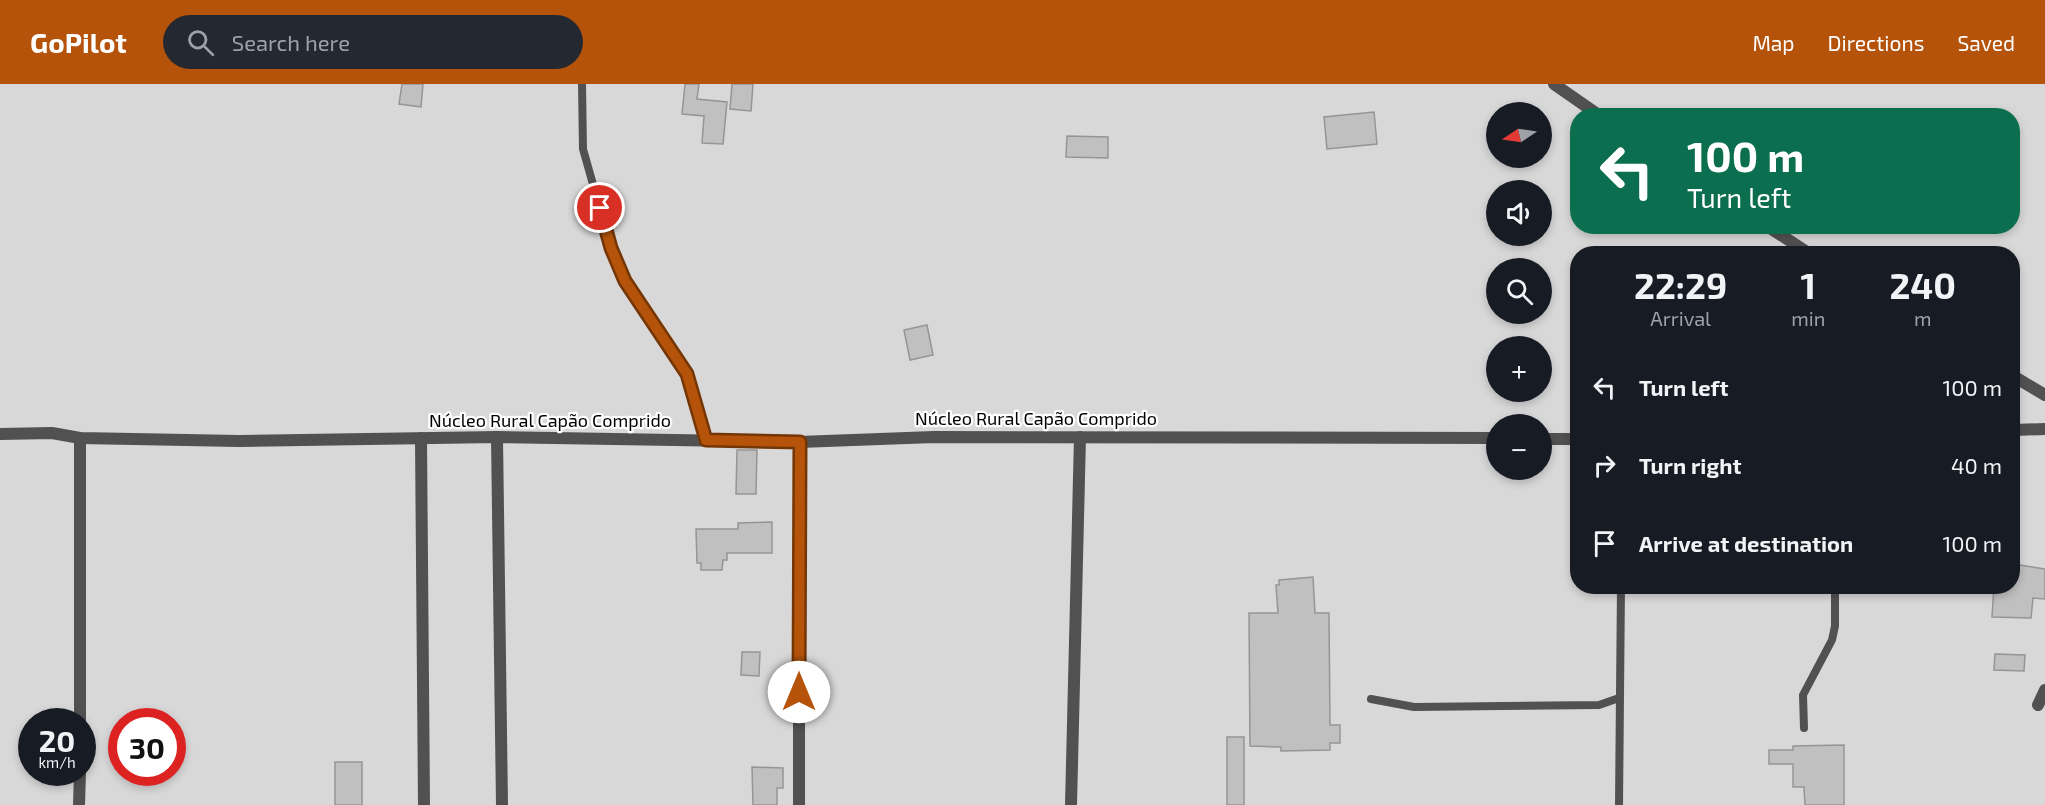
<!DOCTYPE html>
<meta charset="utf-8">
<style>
body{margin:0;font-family:"Exo 2",sans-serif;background:#242831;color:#f1f3f6;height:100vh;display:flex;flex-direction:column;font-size:22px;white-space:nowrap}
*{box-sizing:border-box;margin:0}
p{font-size:20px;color:#9ea1a6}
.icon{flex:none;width:33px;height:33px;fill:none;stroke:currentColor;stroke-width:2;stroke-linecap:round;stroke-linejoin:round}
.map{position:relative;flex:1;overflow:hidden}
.details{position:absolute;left:1570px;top:162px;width:450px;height:348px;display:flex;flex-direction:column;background:#171b24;border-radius:24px;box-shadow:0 3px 9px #0003}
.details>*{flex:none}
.top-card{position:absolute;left:1570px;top:24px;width:450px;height:126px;border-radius:24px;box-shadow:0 3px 9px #0003;background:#0b6e4f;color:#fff;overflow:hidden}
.needle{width:39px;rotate:257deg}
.tools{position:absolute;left:1486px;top:18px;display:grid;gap:12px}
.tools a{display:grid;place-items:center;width:66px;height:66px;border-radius:50%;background:#171b24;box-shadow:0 3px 9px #0003;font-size:30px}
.speed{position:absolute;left:18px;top:624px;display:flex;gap:12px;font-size:30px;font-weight:700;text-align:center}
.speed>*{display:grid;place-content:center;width:78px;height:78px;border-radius:50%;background:#171b24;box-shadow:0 3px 9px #0003;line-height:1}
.speed small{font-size:15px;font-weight:400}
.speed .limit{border:9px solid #d22;background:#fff;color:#111}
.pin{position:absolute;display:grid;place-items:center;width:51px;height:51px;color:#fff;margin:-26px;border:3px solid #fff;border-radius:50%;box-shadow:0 2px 6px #0007}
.me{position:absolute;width:66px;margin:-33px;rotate:0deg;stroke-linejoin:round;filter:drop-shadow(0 0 4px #0008)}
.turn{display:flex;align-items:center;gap:21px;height:126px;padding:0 18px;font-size:27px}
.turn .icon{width:78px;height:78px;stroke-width:2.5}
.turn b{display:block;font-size:42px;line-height:51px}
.eta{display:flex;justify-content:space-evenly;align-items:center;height:102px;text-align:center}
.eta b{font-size:36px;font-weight:700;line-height:42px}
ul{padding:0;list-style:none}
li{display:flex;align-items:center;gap:18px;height:78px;padding:0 18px}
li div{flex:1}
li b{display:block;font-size:22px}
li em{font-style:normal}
header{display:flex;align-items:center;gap:36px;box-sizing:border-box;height:84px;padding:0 30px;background:#b45309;color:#fff}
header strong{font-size:28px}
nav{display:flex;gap:33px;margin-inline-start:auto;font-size:21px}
.search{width:420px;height:54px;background:#242831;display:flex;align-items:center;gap:15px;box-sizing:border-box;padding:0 21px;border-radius:33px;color:#9ea1a6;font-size:22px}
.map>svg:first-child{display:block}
.green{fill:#d8d8d8;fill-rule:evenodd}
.building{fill:#c0c0c0;stroke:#959595;stroke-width:1.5}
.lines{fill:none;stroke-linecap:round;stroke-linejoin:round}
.service{stroke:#515151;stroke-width:8}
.minor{stroke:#515151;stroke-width:12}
.route-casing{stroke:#753606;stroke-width:15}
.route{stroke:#b45309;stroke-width:10}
.labels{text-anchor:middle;stroke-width:4.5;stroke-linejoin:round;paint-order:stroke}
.street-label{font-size:18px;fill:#000;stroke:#fff}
</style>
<header>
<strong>GoPilot</strong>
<div class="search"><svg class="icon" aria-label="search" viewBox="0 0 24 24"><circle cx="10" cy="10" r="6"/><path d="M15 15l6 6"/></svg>Search here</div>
<nav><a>Map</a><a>Directions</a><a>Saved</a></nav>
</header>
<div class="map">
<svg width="2045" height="721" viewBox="0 0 2045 721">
<rect width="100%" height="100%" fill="#fff"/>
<!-- green -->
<path class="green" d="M 0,0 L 2045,0 L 2045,721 L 0,721 ZM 1497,28 L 1542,28 L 1542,74 L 1497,74 ZM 1578,32 L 2013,32 L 2013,142 L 1578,142 ZM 1497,106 L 1542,106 L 1542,152 L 1497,152 ZM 1578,170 L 2013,170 L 2013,502 L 1578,502 ZM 1497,184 L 1542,184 L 1542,230 L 1497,230 ZM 1497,262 L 1542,262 L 1542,308 L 1497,308 ZM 1497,340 L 1542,340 L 1542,386 L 1497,386 ZM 32,638 L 82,638 L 82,688 L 32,688 ZM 122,638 L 172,638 L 172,688 L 122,688 Z"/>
<!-- building -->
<g class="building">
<path d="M 402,0 L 423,0 L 421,23 L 399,20 Z"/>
<path d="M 685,0 L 699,0 L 697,15 L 727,18 L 723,60 L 702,59 L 704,32 L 682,30 Z"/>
<path d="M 732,0 L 753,0 L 751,27 L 730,25 Z"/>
<path d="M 1374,28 L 1377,60 L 1327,65 L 1324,33 Z"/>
<path d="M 1067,52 L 1108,53 L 1108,74 L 1066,73 Z"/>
<path d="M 927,241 L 933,271 L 910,276 L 904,246 Z"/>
<path d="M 737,366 L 757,366 L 756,410 L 736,410 Z"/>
<path d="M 772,438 L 772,469 L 727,469 L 727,476 L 723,476 L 722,486 L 701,486 L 701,479 L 697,479 L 696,445 L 738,445 L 738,439 Z"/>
<path d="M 2013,480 L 2045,485 L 2045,515 L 2033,514 L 2031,534 L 1992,533 L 1994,502 L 2013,502 Z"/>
<path d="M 1313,493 L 1315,529 L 1329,529 L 1330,641 L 1340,641 L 1340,659 L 1330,659 L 1330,666 L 1281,667 L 1281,663 L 1250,662 L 1249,529 L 1278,529 L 1276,501 L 1279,501 L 1279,496 Z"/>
<path d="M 742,568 L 760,568 L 759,592 L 741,591 Z"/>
<path d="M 1995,570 L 2025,571 L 2024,587 L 1994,586 Z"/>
<rect x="1227" y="653" width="17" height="68"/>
<path d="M 1844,661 L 1844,721 L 1805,721 L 1804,703 L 1793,703 L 1793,680 L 1769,680 L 1769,666 L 1793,666 L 1793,662 Z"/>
<rect x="335" y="678" width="27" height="43"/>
<path d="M 752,683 L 783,684 L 783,704 L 777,704 L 777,721 L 753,721 Z"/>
</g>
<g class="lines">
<!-- service -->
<g class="service">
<path d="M 582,0 L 583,65 L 611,164 L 625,197 L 687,290 L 706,356"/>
<path d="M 1371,615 L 1414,623 L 1599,621 L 1619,614"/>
<path d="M 1804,644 L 1803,611 L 1832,556 L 1835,542 L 1835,502"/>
<path d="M 1619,721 L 1621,502"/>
</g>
<!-- minor -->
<g class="minor">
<path d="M 1554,0 L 1600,32"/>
<path d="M 1767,142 L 1810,170"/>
<path d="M 2013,292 L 2045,311"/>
<path d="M 2013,346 L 2045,345"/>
<path d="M 0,350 L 52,349 L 80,354 L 239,357 L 497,353 L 799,358 L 934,353 L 1497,354"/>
<path d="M 497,353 L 502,721"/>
<path d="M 421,354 L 424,721"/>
<path d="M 1542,355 L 1578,355"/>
<path d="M 2038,621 L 2045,606"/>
<path d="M 80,638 L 80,354"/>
<path d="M 79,721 L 80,688"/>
<path d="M 799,721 L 799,358"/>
<path d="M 1071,721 L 1080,353"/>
</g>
</g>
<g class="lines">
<defs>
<path id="route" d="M 600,124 L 611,164 L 625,197 L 687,290 L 706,356 L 800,358 L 799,608"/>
</defs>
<!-- route casing -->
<use href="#route" class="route-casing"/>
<!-- route -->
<use href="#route" class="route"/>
</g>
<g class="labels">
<!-- street labels -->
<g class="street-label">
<text x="1036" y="341">Núcleo Rural Capão Comprido</text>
<text x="550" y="343">Núcleo Rural Capão Comprido</text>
</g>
</g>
</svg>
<div class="tools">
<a><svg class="needle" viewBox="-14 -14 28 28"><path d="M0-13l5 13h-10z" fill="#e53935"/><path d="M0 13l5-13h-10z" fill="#9ea1a6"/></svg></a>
<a><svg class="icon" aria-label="sound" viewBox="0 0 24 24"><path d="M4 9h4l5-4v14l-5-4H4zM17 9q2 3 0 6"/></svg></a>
<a><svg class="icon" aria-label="search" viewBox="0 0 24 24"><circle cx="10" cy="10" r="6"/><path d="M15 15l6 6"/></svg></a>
<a>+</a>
<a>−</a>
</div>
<div class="speed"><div>20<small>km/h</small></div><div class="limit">30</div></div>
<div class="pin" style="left:600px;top:124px;background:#d93025"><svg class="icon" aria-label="arrive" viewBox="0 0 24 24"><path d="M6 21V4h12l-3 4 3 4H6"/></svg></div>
<svg class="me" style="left:799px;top:608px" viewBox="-20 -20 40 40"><circle r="19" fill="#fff"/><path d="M0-13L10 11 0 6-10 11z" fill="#b45309"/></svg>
<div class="top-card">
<div class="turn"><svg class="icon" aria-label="left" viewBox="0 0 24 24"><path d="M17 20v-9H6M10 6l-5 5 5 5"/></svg><div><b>100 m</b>Turn left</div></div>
</div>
<section class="details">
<div class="eta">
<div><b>22:29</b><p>Arrival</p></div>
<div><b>1</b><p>min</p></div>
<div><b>240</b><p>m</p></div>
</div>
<ul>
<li><svg class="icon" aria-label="left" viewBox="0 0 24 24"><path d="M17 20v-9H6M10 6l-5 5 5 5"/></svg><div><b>Turn left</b></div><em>100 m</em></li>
<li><svg class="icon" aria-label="right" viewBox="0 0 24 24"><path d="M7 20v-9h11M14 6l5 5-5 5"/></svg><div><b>Turn right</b></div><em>40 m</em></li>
<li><svg class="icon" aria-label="arrive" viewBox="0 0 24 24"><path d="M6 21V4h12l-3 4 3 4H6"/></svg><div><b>Arrive at destination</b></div><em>100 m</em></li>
</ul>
</section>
</div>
